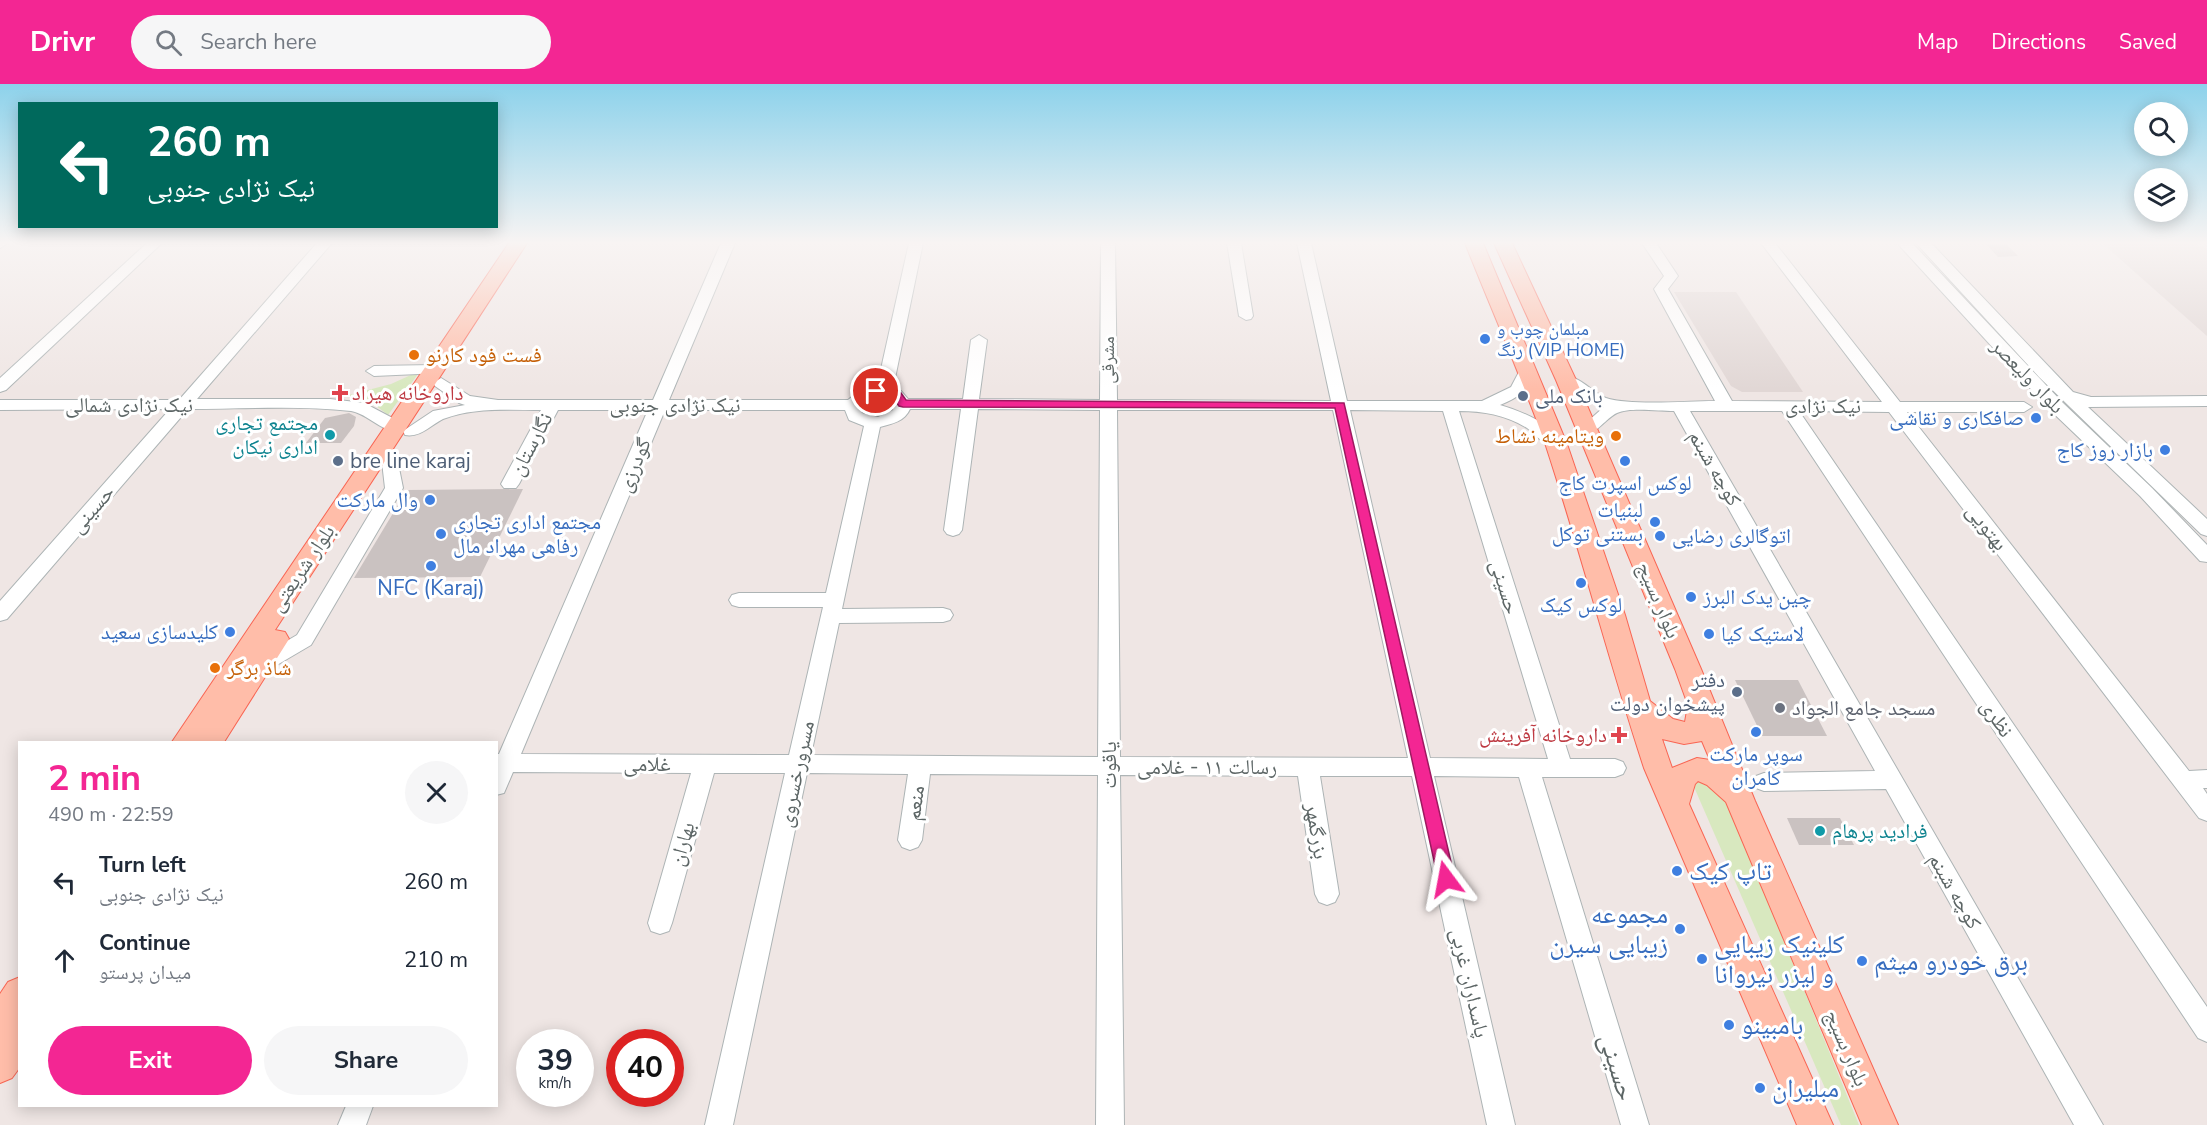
<!DOCTYPE html>
<meta charset="utf-8">
<style>
body{margin:0;font-family:"Nunito Sans","Noto Naskh Arabic",sans-serif;background:#f6f6f7;color:#1f2937;height:100vh;display:flex;flex-direction:column;font-size:22px;white-space:nowrap}
*{box-sizing:border-box;margin:0}
p{font-size:20px;color:#747a83}
.icon{flex:none;width:33px;height:33px;fill:none;stroke:currentColor;stroke-width:2;stroke-linecap:round;stroke-linejoin:round}
.map{position:relative;flex:1;overflow:hidden}
.panel{position:absolute;left:18px;top:657px;width:480px;height:366px;display:flex;flex-direction:column;background:#fff;border-radius:0px;box-shadow:0 3px 15px #0003}
.panel>*{flex:none}
.hud{position:absolute;left:18px;top:18px;width:480px;height:126px;border-radius:0px;box-shadow:0 3px 15px #0003;background:#00695c;color:#fff;overflow:hidden}
.controls{position:absolute;left:2134px;top:18px;display:grid;gap:12px}
.controls a{display:grid;place-items:center;width:54px;height:54px;border-radius:50%;background:#fff;box-shadow:0 3px 15px #0003;font-size:30px}
.speed{position:absolute;left:516px;top:945px;display:flex;gap:12px;font-size:30px;font-weight:700;text-align:center}
.speed>*{display:grid;place-content:center;width:78px;height:78px;border-radius:50%;background:#fff;box-shadow:0 3px 15px #0003;line-height:1}
.speed small{font-size:15px;font-weight:400}
.speed .limit{border:9px solid #d22;background:#fff;color:#111}
.pin{position:absolute;display:grid;place-items:center;width:51px;height:51px;color:#fff;margin:-26px;border:3px solid #fff;border-radius:50%;box-shadow:0 2px 6px #0007}
.me{position:absolute;width:66px;margin:-33px;rotate:347deg;stroke-linejoin:round;filter:drop-shadow(0 0 4px #0008)}
.turn{display:flex;align-items:center;gap:21px;height:126px;padding:0 30px;font-size:27px}
.turn .icon{width:78px;height:78px;stroke-width:2.5}
.turn b{display:block;font-size:42px;line-height:51px}
.round{display:grid;place-items:center;flex:none;width:63px;height:63px;border-radius:32px;background:#f6f6f7}
.overview{display:flex;align-items:center;justify-content:space-between;height:102px;padding:0 30px}
h1{font-size:36px;font-weight:700;line-height:45px;color:#f32693}
.primary-button{display:flex;gap:12px;margin-top:auto;padding:12px 30px}
.primary-button a{flex:1;height:69px;border-radius:36px;background:#f32693;color:#fff;font-size:24px;font-weight:700;line-height:69px;text-align:center}
.primary-button a+a{background:#f6f6f7;color:#1f2937}
ul{padding:0;list-style:none}
li{display:flex;align-items:center;gap:18px;height:78px;padding:0 30px}
li div{flex:1}
li b{display:block;font-size:22px}
li em{font-style:normal}
header{display:flex;align-items:center;gap:36px;box-sizing:border-box;height:84px;padding:0 30px;background:#f32693;color:#fff}
header strong{font-size:28px}
nav{display:flex;gap:33px;margin-inline-start:auto;font-size:21px}
.search{width:420px;height:54px;background:#f6f6f7;display:flex;align-items:center;gap:15px;box-sizing:border-box;padding:0 21px;border-radius:33px;color:#747a83;font-size:22px}
.map>svg:first-child{display:block}
.education{fill:#e1d7d5}
.green{fill:#d8e8bf}
.building{fill:#cac2c1}
.lines{fill:none;stroke-linecap:round;stroke-linejoin:round}
.minor-casing{stroke:#adb4b5;stroke-width:2}
.major-casing{stroke:#f96553;stroke-width:2}
.minor{fill:#fff;fill-rule:evenodd}
.major{fill:#ffbda9;fill-rule:evenodd}
.route{fill:#f32693;stroke:#9e1960;stroke-width:1.5}
.shop-dot{fill:#3f7fe0;stroke:#fff;stroke-width:2}
.food-dot{fill:#e8710a;stroke:#fff;stroke-width:2}
.health-dot{fill:#e0444e;stroke:#fff;stroke-width:2}
.service-dot{fill:#5c6f8a;stroke:#fff;stroke-width:2}
.culture-dot{fill:#0f9aa8;stroke:#fff;stroke-width:2}
.worship-dot{fill:#6b7280;stroke:#fff;stroke-width:2}
.labels{text-anchor:middle;stroke-width:6;stroke-linejoin:round;paint-order:stroke}
.far-shop-label{font-size:18px;fill:#366cbe;stroke:#fff;text-anchor:start}
.far-street-label{font-size:18px;fill:#5c6565;stroke:#fff}
.food-label{font-size:21px;fill:#c56008;stroke:#fff;text-anchor:start}
.street-label{font-size:21px;fill:#5c6565;stroke:#fff}
.health-label{font-size:21px;fill:#be3a42;stroke:#fff;text-anchor:start}
.service-label{font-size:21px;fill:#4e5e75;stroke:#fff;text-anchor:start}
.shop-label{font-size:21px;fill:#366cbe;stroke:#fff;text-anchor:end}
.culture-label{font-size:21px;fill:#0d838f;stroke:#fff;text-anchor:end}
.worship-label{font-size:21px;fill:#5b616d;stroke:#fff;text-anchor:start}
.near-shop-label{font-size:26px;fill:#366cbe;stroke:#fff;text-anchor:start}
.near-street-label{font-size:26px;fill:#5c6565;stroke:#fff}
</style>
<header>
<strong>Drivr</strong>
<div class="search"><svg class="icon" aria-label="search" viewBox="0 0 24 24"><circle cx="10" cy="10" r="6"/><path d="M15 15l6 6"/></svg>Search here</div>
<nav><a>Map</a><a>Directions</a><a>Saved</a></nav>
</header>
<div class="map">
<svg width="2207" height="1041" viewBox="0 0 2207 1041">
<rect width="100%" height="100%" fill="#efe6e4"/>
<!-- education -->
<g class="education">
<path d="M 2102,159 L 2190,159 L 2207,165 L 2207,252 Z"/>
<path d="M 1674,208 L 1736,208 L 1803,308 L 1742,308 L 1731,302 Z"/>
</g>
<!-- green -->
<g class="green">
<path d="M 413,290 L 418,290 L 388,331 L 370,317 L 345,312 L 391,300 Z"/>
<path d="M 870,310 L 898,314 L 895,331 L 865,336 L 855,320 Z"/>
<path d="M 1701,693 L 1727,717 L 1859,1041 L 1841,1041 L 1694,703 L 1695,697 Z"/>
</g>
<!-- building -->
<g class="building">
<path d="M 1985,159 L 2005,159 L 2018,172 L 1998,173 Z"/>
<path d="M 349,329 L 356,333 L 354,342 L 341,359 L 306,359 L 325,334 Z"/>
<path d="M 523,405 L 480,493 L 354,494 L 407,406 Z"/>
<path d="M 1735,596 L 1798,596 L 1827,652 L 1762,652 Z"/>
<path d="M 1787,734 L 1840,734 L 1854,761 L 1799,761 Z"/>
</g>
<g class="lines">
<defs>
<g id="minor">
<path d="M 0,159 L 8,159 L 0,164 Z"/>
<path d="M 147,159 L 162,159 L 6,306 L 0,308 L 0,294 Z"/>
<path d="M 317,159 L 332,159 L 197,315 L 330,315 L 364,319 L 402,339 L 404,343 L 402,347 C 384,351 369,330 351,327 C 298,321 242,325 188,325 L 7,535 L 0,537 L 0,517 L 170,325 L 0,326 L 0,316 L 179,316 Z"/>
<path d="M 721,159 L 735,159 L 669,316 L 848,316 L 859,307 L 877,303 L 909,159 L 923,159 L 893,304 L 901,307 L 908,315 L 963,315 L 971,256 L 979,251 L 987,256 L 979,315 L 1100,316 L 1101,159 L 1115,159 L 1117,316 L 1331,317 L 1297,159 L 1311,159 L 1347,317 L 1482,317 L 1511,303 L 1521,284 L 1533,284 L 1535,287 C 1529,306 1518,314 1500,321 C 1524,328 1550,339 1564,360 L 1562,364 C 1548,367 1538,352 1527,344 C 1505,331 1484,327 1459,327 L 1570,675 L 1615,675 L 1623,678 L 1626,684 L 1623,690 L 1615,693 L 1542,693 L 1649,1041 L 1621,1041 L 1519,693 L 1434,692 L 1515,1041 L 1487,1041 L 1412,692 L 1320,692 L 1339,810 L 1335,818 L 1327,821 L 1319,818 L 1315,810 L 1298,692 L 1120,691 L 1124,1041 L 1096,1041 L 1098,691 L 930,690 L 922,756 L 918,763 L 910,766 L 902,763 L 898,756 L 908,690 L 807,689 L 733,1041 L 705,1041 L 785,689 L 714,689 L 672,839 L 669,847 L 660,850 L 651,847 L 648,839 L 691,689 L 513,688 L 504,709 L 496,711 L 496,670 L 499,670 L 648,326 L 558,326 L 519,400 L 516,404 L 504,404 L 501,400 L 541,326 C 509,326 474,323 443,335 C 431,341 420,354 405,351 L 403,347 L 433,327 L 465,321 L 459,319 L 435,302 L 433,299 L 441,294 L 470,312 L 498,316 L 653,316 ZM 884,312 L 894,318 L 893,326 L 878,333 L 862,329 L 860,324 L 870,314 ZM 910,325 L 961,325 L 944,446 L 947,450 L 953,452 L 959,450 L 962,446 L 978,325 L 1100,326 L 1098,673 L 811,671 L 839,539 L 943,538 L 950,536 L 953,531 L 950,526 L 943,524 L 842,525 L 880,343 C 892,340 905,337 910,325 ZM 665,326 L 845,326 L 849,336 L 864,342 L 826,509 L 739,509 L 732,511 L 729,516 L 732,521 L 739,523 L 823,523 L 789,671 L 521,670 ZM 1117,326 L 1333,326 L 1408,674 L 1120,673 ZM 1350,326 L 1443,327 L 1548,675 L 1430,674 Z"/>
<path d="M 1227,159 L 1241,159 L 1253,232 L 1251,235 L 1246,236 L 1239,232 Z"/>
<path d="M 1642,159 L 1656,159 L 1678,192 L 1668,205 L 1732,317 L 1882,318 L 1761,159 L 1775,159 L 1900,318 L 2024,318 L 2032,323 L 2024,328 L 1907,328 L 2189,687 L 2207,686 L 2207,704 L 2203,704 L 2207,710 L 2207,737 L 2199,734 L 1889,328 L 1799,327 L 2207,923 L 2207,958 L 2198,954 L 1782,327 L 1690,327 L 2103,1041 L 2074,1041 L 1886,705 L 1764,707 L 1756,704 L 1753,698 L 1756,692 L 1764,689 L 1875,687 L 1674,327 C 1659,327 1629,323 1617,329 C 1604,335 1596,353 1581,349 L 1579,345 L 1604,323 L 1594,320 L 1560,299 L 1558,296 L 1560,293 C 1577,288 1591,308 1606,314 C 1630,322 1688,317 1715,317 L 1654,205 L 1664,192 Z"/>
<path d="M 1897,159 L 1912,159 L 2062,318 L 2152,404 L 2207,461 L 2207,478 L 2200,477 L 2140,412 L 2050,326 Z"/>
<path d="M 1916,159 L 1931,159 L 2073,308 L 2091,313 L 2207,312 L 2207,322 L 2088,323 L 2207,435 L 2207,452 L 2201,450 L 2039,293 Z"/>
<path d="M 434,281 L 440,283 L 442,286 L 440,289 L 374,292 L 366,287 L 374,282 Z"/>
<path d="M 391,372 L 397,374 L 403,404 L 311,561 L 265,588 L 258,591 L 251,588 L 248,583 L 251,578 L 297,551 L 385,404 L 382,378 L 385,374 Z"/>
<path d="M 346,1022 L 373,1022 L 366,1041 L 338,1041 Z"/>
</g>
<g id="major">
<path d="M 509,159 L 527,159 L 275,546 L 285,548 L 289,555 L 224,658 L 172,658 Z"/>
<path d="M 1465,159 L 1483,159 L 1567,360 L 1625,531 L 1650,617 L 1673,635 L 1685,638 L 1688,621 L 1675,585 L 1556,296 L 1494,159 L 1512,159 L 1576,296 L 1701,585 L 1755,717 L 1898,1041 L 1862,1041 L 1726,718 L 1707,701 L 1698,697 L 1695,700 L 1689,720 L 1833,1041 L 1797,1041 L 1644,684 C 1609,577 1581,469 1546,362 C 1522,294 1492,227 1465,159 ZM 1662,655 L 1684,660 L 1702,657 L 1710,676 L 1697,674 L 1672,684 Z"/>
<path d="M 20,893 L 20,983 L 12,994 L 0,999 L 0,910 L 8,898 Z"/>
</g>
</defs>
<!-- minor casing -->
<use href="#minor" class="minor-casing"/>
<!-- major casing -->
<use href="#major" class="major-casing"/>
<!-- minor -->
<use href="#minor" class="minor"/>
<!-- major -->
<use href="#major" class="major"/>
</g>
<!-- sky -->
<linearGradient id="sky" x2="0" y2="1"><stop stop-color="#8dd2eb"/><stop offset="0.52" stop-color="#f8f4f3"/><stop offset="1" stop-color="#f8f4f3" stop-opacity="0"/></linearGradient>
<rect width="2207" height="305" fill="url(#sky)"/>
<!-- route -->
<path class="route" d="M 876,304 L 901,309 L 906,316 L 1344,319 L 1455,795 L 1452,800 L 1446,802 L 1440,800 L 1438,795 L 1335,324 L 903,323 L 899,322 L 893,314 L 872,310 L 872,305 Z"/>
<!-- markers -->
<g class="shop-dot">
<circle cx="1485" cy="255" r="6"/>
<circle cx="2036" cy="334" r="6"/>
<circle cx="2165" cy="366" r="6"/>
<circle cx="1625" cy="377" r="6"/>
<circle cx="430" cy="416" r="6"/>
<circle cx="1655" cy="438" r="6"/>
<circle cx="441" cy="450" r="6"/>
<circle cx="1660" cy="452" r="6"/>
<circle cx="431" cy="482" r="6"/>
<circle cx="1581" cy="499" r="6"/>
<circle cx="1691" cy="513" r="6"/>
<circle cx="230" cy="548" r="6"/>
<circle cx="1709" cy="550" r="6"/>
<circle cx="1756" cy="648" r="6"/>
<circle cx="1677" cy="787" r="6"/>
<circle cx="1680" cy="845" r="6"/>
<circle cx="1702" cy="875" r="6"/>
<circle cx="1862" cy="877" r="6"/>
<circle cx="1729" cy="941" r="6"/>
<circle cx="1760" cy="1004" r="6"/>
</g>
<g class="food-dot">
<circle cx="414" cy="271" r="6"/>
<circle cx="1616" cy="352" r="6"/>
<circle cx="215" cy="584" r="6"/>
</g>
<g class="health-dot">
<path d="M337 300h6v6h6v6h-6v6h-6v-6h-6v-6h6z"/>
<path d="M1616 642h6v6h6v6h-6v6h-6v-6h-6v-6h6z"/>
</g>
<g class="service-dot">
<circle cx="1523" cy="312" r="6"/>
<circle cx="338" cy="377" r="6"/>
<circle cx="1737" cy="608" r="6"/>
</g>
<g class="culture-dot">
<circle cx="330" cy="351" r="6"/>
<circle cx="1820" cy="747" r="6"/>
</g>
<circle class="worship-dot" cx="1780" cy="624" r="6"/>
<g class="labels">
<!-- far-shop labels -->
<g class="far-shop-label">
<text x="1497" y="251">مبلمان چوب و<tspan x="1497" dy="21">رنگ (VIP HOME)</tspan></text>
</g>
<!-- far-street labels -->
<g class="far-street-label">
<text transform="translate(1108 276) rotate(-90)" y="6">مشرقی</text>
</g>
<!-- food labels -->
<g class="food-label">
<text x="426" y="278">فست فود کارنو</text>
<text x="1604" y="359" text-anchor="end">ویتامینه نشاط</text>
<text x="227" y="591">شاذ برگر</text>
</g>
<!-- street labels -->
<g class="street-label">
<text transform="translate(2028 292) rotate(46)" y="7">بلوار ولیعصر</text>
<text x="129" y="328">نیک نژادی شمالی</text>
<text x="675" y="328">نیک نژادی جنوبی</text>
<text x="1823" y="329">نیک نژادی</text>
<text transform="translate(531 360) rotate(-62)" y="7">نگارستان</text>
<text transform="translate(634 381) rotate(-67)" y="7">گودرزی</text>
<text transform="translate(1715 384) rotate(60)" y="7">کوچه شبنم</text>
<text transform="translate(92 425) rotate(-49)" y="7">حسینی</text>
<text transform="translate(1987 443) rotate(52)" y="7">بهتویی</text>
<text transform="translate(302 484) rotate(-56)" y="7">بلوار شریعتی</text>
<text transform="translate(1505 503) rotate(73)" y="7">حسینی</text>
<text transform="translate(1659 516) rotate(67)" y="7">بلوار بسیج</text>
<text transform="translate(1997 634) rotate(56)" y="7">نظری</text>
<text x="647" y="687">غلامی</text>
<text transform="translate(1109 681) rotate(-90)" y="7">یاقوت</text>
<text x="1207" y="690">رسالت ۱۱ - غلامی</text>
<text transform="translate(796 690) rotate(-78)" y="7">مسرورخسروی</text>
<text transform="translate(915 719) rotate(-82)" y="7">منعم</text>
<text transform="translate(1317 747) rotate(81)" y="7">بزرگمهر</text>
<text transform="translate(682 760) rotate(-74)" y="7">بهاران</text>
<text transform="translate(1955 807) rotate(60)" y="7">کوچه شبنم</text>
<text transform="translate(1470 899) rotate(77)" y="7">پاسداران غربی</text>
<text transform="translate(1847 964) rotate(67)" y="7">بلوار بسیج</text>
</g>
<!-- health labels -->
<g class="health-label">
<text x="352" y="316">داروخانه هیراد</text>
<text x="1607" y="658" text-anchor="end">داروخانه آفرینش</text>
</g>
<!-- service labels -->
<g class="service-label">
<text x="1535" y="319">بانک ملی</text>
<text x="350" y="384">bre line karaj</text>
<text x="1725" y="603" text-anchor="end">دفتر<tspan x="1725" dy="24">پیشخوان دولت</tspan></text>
</g>
<!-- shop labels -->
<g class="shop-label">
<text x="2024" y="341">صافکاری و نقاشی</text>
<text x="2153" y="373">بازار روز کاج</text>
<text x="1625" y="406" text-anchor="middle">لوکس اسپرت کاج</text>
<text x="418" y="423">وال مارکت</text>
<text x="1643" y="433">لبنیات<tspan x="1643" dy="24">بستنی توکل</tspan></text>
<text x="453" y="445" text-anchor="start">مجتمع اداری تجاری<tspan x="453" dy="24">رفاهی مهراد مال</tspan></text>
<text x="1672" y="459" text-anchor="start">اتوگالری رضایی</text>
<text x="431" y="511" text-anchor="middle">NFC (Karaj)</text>
<text x="1703" y="520" text-anchor="start">چین یدک البرز</text>
<text x="1581" y="528" text-anchor="middle">لوکس کیک</text>
<text x="218" y="555">کلیدسازی سعید</text>
<text x="1721" y="557" text-anchor="start">لاستیک کیا</text>
<text x="1756" y="677" text-anchor="middle">سوپر مارکت<tspan x="1756" dy="24">کامران</tspan></text>
</g>
<!-- culture labels -->
<g class="culture-label">
<text x="318" y="346">مجتمع تجاری<tspan x="318" dy="24">اداری نیکان</tspan></text>
<text x="1832" y="754" text-anchor="start">فرادید پرهام</text>
</g>
<!-- worship labels -->
<g class="worship-label">
<text x="1792" y="631">مسجد جامع الجواد</text>
</g>
<!-- near-shop labels -->
<g class="near-shop-label">
<text x="1689" y="796">تاپ کیک</text>
<text x="1668" y="839" text-anchor="end">مجموعه<tspan x="1668" dy="30">زیبایی سیرن</tspan></text>
<text x="1714" y="869">کلینیک زیبایی<tspan x="1714" dy="30">و لیزر نیروانا</tspan></text>
<text x="1874" y="886">برق خودرو میثم</text>
<text x="1741" y="950">بامبینو</text>
<text x="1772" y="1013">مبلیران</text>
</g>
<!-- near-street labels -->
<g class="near-street-label">
<text transform="translate(1618 983) rotate(73)" y="9">حسینی</text>
</g>
</g>
</svg>
<div class="controls">
<a><svg class="icon" aria-label="search" viewBox="0 0 24 24"><circle cx="10" cy="10" r="6"/><path d="M15 15l6 6"/></svg></a>
<a><svg class="icon" aria-label="layers" viewBox="0 0 24 24"><path d="M12 4l9 5-9 5-9-5zM3 14l9 5 9-5"/></svg></a>
</div>
<div class="speed"><div>39<small>km/h</small></div><div class="limit">40</div></div>
<div class="pin" style="left:876px;top:307px;background:#d93025"><svg class="icon" aria-label="arrive" viewBox="0 0 24 24"><path d="M6 21V4h12l-3 4 3 4H6"/></svg></div>
<svg class="me" style="left:1446px;top:795px" viewBox="-20 -20 40 40"><path d="M0-17L14 15 0 8-14 15z" fill="#f32693" stroke="#fff" stroke-width="4"/></svg>
<div class="hud">
<div class="turn"><svg class="icon" aria-label="left" viewBox="0 0 24 24"><path d="M17 20v-9H6M10 6l-5 5 5 5"/></svg><div><b>260 m</b>نیک نژادی جنوبی</div></div>
</div>
<section class="panel">
<div class="overview"><div><h1>2 min</h1><p>490 m · 22:59</p></div><a class="round"><svg class="icon" aria-label="close" viewBox="0 0 24 24"><path d="M6 6l12 12M18 6L6 18"/></svg></a></div>
<ul>
<li><svg class="icon" aria-label="left" viewBox="0 0 24 24"><path d="M17 20v-9H6M10 6l-5 5 5 5"/></svg><div><b>Turn left</b><p>نیک نژادی جنوبی</p></div><em>260 m</em></li>
<li><svg class="icon" aria-label="ahead" viewBox="0 0 24 24"><path d="M12 20V5M6 11l6-6 6 6"/></svg><div><b>Continue</b><p>میدان پرستو</p></div><em>210 m</em></li>
</ul>
<div class="primary-button"><a>Exit</a><a>Share</a></div>
</section>
</div>
